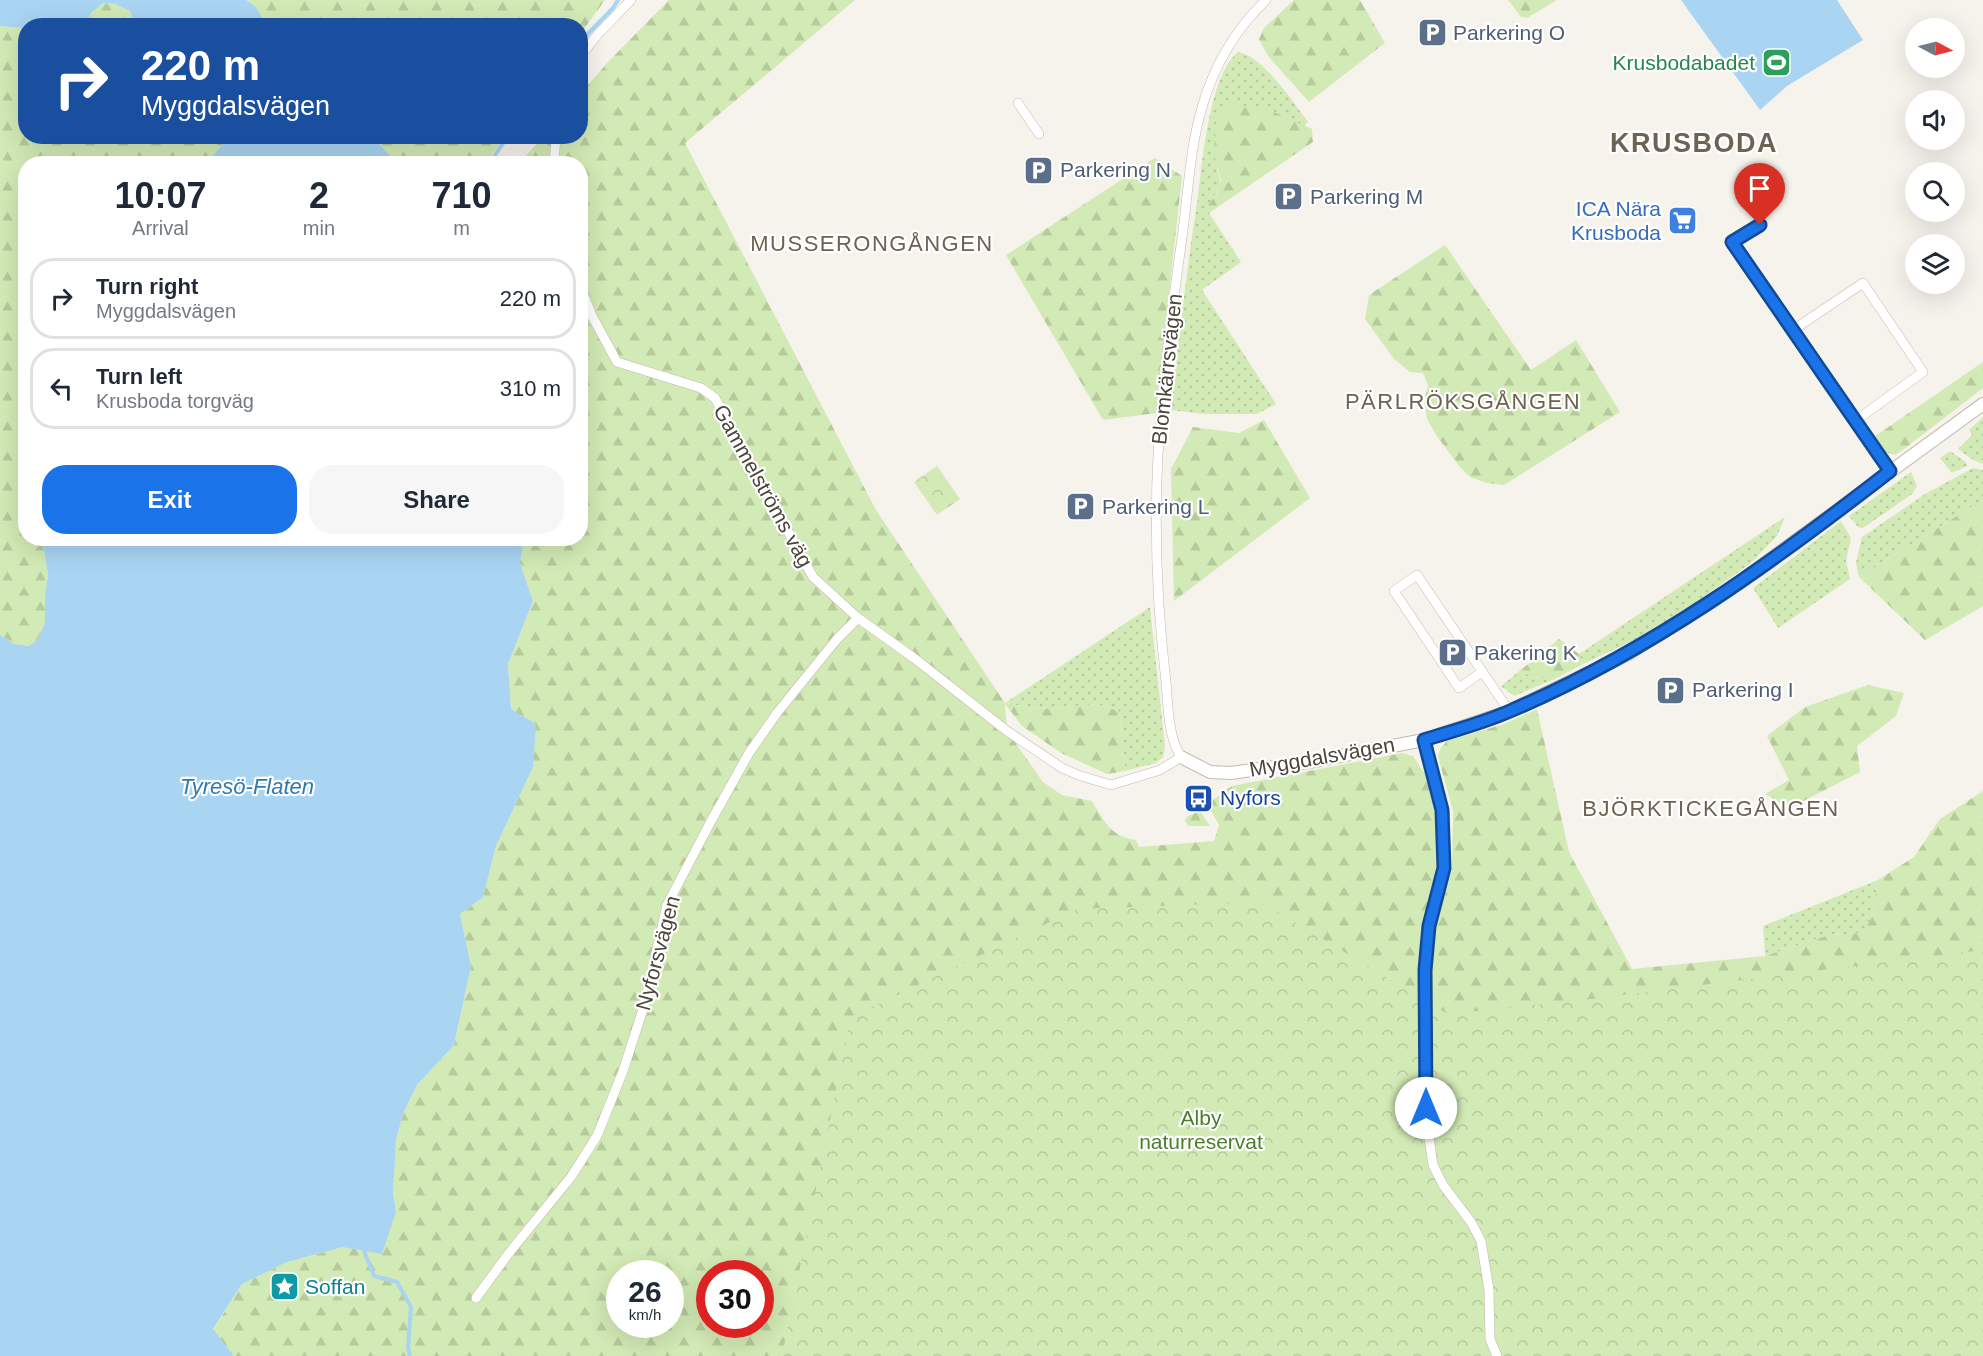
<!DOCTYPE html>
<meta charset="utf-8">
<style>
body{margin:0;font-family:Arial,sans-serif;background:#f6f6f7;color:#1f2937;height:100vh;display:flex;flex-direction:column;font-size:22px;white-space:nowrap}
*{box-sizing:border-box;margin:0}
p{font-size:20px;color:#747a83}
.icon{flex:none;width:33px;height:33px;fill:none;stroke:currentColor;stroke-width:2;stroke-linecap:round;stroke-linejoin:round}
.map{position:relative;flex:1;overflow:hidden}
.side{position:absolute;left:18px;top:156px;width:570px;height:390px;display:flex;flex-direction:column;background:#fff;border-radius:24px;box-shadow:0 6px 24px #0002}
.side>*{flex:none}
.guide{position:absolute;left:18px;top:18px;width:570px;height:126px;border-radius:24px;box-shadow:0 6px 24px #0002;background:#1a4fa0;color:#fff;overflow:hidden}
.needle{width:39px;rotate:97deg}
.controls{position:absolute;left:1905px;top:18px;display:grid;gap:12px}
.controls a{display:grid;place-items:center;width:60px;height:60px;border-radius:50%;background:#fff;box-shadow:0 6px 24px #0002;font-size:30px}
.speed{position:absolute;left:606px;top:1260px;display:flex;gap:12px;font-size:30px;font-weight:700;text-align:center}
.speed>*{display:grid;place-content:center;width:78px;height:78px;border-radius:50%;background:#fff;box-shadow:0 6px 24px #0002;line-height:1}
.speed small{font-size:15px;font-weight:400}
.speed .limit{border:9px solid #d22;background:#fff;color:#111}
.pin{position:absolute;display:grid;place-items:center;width:51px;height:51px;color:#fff;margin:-62px -26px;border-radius:50% 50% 50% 0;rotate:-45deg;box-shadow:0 0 6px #0007}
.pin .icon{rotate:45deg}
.me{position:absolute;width:66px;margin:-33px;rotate:0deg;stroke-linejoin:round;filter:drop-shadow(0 0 4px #0008)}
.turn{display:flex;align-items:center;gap:21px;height:126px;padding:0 24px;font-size:27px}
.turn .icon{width:78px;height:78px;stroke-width:2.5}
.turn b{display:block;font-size:42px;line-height:51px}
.eta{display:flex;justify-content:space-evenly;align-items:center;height:102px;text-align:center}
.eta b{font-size:36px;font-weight:600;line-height:42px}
.primary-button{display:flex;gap:12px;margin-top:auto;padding:12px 24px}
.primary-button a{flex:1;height:69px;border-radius:24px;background:#1a73e8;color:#fff;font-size:24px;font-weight:600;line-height:69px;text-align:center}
.primary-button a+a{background:#f6f6f7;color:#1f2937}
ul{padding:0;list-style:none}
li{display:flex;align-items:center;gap:18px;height:81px;margin:0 12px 9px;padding:0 12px;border:3px solid #e0e1e3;border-radius:24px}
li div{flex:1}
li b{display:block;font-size:22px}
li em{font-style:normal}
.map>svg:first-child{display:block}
.grass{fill:url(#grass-dots)}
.forest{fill:url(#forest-firs);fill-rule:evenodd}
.park{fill:url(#park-crowns)}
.water{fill:#a9d4f2}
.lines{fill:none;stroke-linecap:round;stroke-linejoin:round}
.stream{stroke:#a9d4f2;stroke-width:4}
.minor-casing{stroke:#c2bbae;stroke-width:10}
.tertiary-casing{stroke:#c2bbae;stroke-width:14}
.minor{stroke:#fff;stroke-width:9}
.tertiary{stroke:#fff;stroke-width:12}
.route-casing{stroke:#114b97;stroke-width:15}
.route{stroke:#1a73e8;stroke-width:10}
.labels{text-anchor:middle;stroke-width:4.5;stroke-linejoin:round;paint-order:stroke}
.service-label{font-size:21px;fill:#4e5e75;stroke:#fff;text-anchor:start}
.leisure-label{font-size:21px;fill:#27864d;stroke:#fff;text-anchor:end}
.shop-label{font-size:21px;fill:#366cbe;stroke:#fff;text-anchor:end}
.street-label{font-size:21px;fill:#4b4439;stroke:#fff}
.transit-label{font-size:21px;fill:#164399;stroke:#fff;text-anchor:start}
.park-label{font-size:21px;fill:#4a7f2a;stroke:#fff}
.culture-label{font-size:21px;fill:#0d838f;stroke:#fff;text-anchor:start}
.neighbourhood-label{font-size:22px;letter-spacing:1.5px;fill:#6e6250;stroke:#fff}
.water-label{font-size:22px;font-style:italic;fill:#2e7ab2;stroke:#fff}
.district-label{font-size:27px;font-weight:bold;letter-spacing:1.5px;fill:#6e6250;stroke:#fff}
</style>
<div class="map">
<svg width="1983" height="1356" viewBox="0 0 1983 1356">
<defs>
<pattern id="grass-dots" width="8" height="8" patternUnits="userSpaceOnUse" patternTransform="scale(1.5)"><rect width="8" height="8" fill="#d2eab5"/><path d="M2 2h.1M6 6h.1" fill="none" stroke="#b6ca9c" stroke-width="1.8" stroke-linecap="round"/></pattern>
<pattern id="forest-firs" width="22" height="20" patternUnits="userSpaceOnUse" patternTransform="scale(1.5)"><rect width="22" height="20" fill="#d2eab5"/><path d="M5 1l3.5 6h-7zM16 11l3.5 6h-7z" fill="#b6ca9c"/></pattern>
<pattern id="park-crowns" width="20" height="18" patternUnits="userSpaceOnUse" patternTransform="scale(1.5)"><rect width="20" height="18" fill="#d2eab5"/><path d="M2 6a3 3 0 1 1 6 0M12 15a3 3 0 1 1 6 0" fill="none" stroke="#b6ca9c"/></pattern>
</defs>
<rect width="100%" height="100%" fill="#f6f3ec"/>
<!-- grass -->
<g class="grass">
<path d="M 1238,52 C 1263,56 1293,102 1308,122 L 1304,126 L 1272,111 L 1217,169 C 1224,185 1218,191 1208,205 L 1209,213 L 1241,262 L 1202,290 L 1276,404 L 1257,414 L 1205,414 L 1170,410 C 1179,338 1187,267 1198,196 C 1203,159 1209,76 1238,52 Z"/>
<path d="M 1983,417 L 1983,464 L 1973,460 L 1958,449 L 1972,435 L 1969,430 Z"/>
<path d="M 1950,451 L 1966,462 L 1967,466 L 1952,473 L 1940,458 Z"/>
<path d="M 1973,468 L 1983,470 L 1983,500 L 1859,577 L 1856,563 L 1862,537 L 1925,494 Z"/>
<path d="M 1911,472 L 1917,486 L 1912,494 L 1863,528 L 1858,527 L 1849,516 Z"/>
<path d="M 1785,517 L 1777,536 L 1752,562 L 1694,604 L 1634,640 L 1583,664 L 1579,654 Z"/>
<path d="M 1841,521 L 1851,538 L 1846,561 L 1850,579 L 1778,628 L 1753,588 Z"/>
<path d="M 1150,607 L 1165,747 L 1163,757 L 1156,763 L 1125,771 L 1120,712 L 1098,704 L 1041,709 L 1005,703 Z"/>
<path d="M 1522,669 L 1530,677 L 1555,679 L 1514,696 L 1501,686 Z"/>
<path d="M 1878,880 L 1871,920 L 1861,933 L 1829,935 L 1765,956 L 1763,926 Z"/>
</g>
<!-- forest -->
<g class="forest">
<path d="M 246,0 L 605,0 L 581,33 L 580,26 L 267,25 L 255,6 Z"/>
<path d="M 669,0 L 855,0 L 685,143 L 876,510 L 1005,703 L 1041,709 L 1098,704 L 1120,712 L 1125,771 L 1107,774 L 1061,753 L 1022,726 L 1005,704 L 1007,731 L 1043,782 L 1062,795 L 1092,801 C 1104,821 1111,837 1136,840 L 1139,847 L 1214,841 L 1219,825 L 1207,804 L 1232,786 L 1402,753 L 1413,756 L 1427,777 L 1436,813 L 1438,868 L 1424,920 L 1419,965 L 1419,1046 L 860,1356 L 234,1356 L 213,1330 L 242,1284 L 287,1262 L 343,1247 L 396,1212 L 393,1193 L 396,1140 L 403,1114 L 417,1085 L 454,1045 L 471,966 L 460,914 L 483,897 L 496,846 L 533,767 L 511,709 L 508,664 L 533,601 L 520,563 L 524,539 L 580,538 L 580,164 L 519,163 L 543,137 L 580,136 L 581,93 L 608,62 ZM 620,1274 L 670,1274 L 670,1324 L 620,1324 ZM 710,1274 L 760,1274 L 760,1324 L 710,1324 Z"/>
<path d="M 1294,0 L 1360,0 L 1385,43 L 1309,102 L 1268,56 L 1259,39 L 1264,28 Z"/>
<path d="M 1508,0 L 1557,0 L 1527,18 L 1521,17 Z"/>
<path d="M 102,3 L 115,4 L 130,11 L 135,25 L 84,26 L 91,13 Z"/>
<path d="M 0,26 L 25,28 L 26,136 L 229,137 L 206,163 L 26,164 L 26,538 L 42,539 L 48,574 L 45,623 L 38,639 L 29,646 L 14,644 L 0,635 Z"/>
<path d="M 1232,104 L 1272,111 L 1312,129 L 1313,142 L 1209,213 L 1208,205 L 1217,193 L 1221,180 L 1214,154 L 1215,136 L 1220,110 Z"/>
<path d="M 374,137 L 505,137 L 485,164 L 396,163 Z"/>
<path d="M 1155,158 L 1182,176 L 1156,413 L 1103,420 L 1006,255 Z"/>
<path d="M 1445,245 L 1531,370 L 1576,340 L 1620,412 L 1504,485 L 1487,483 L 1470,477 L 1460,467 L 1436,435 L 1427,419 L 1424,401 L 1428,385 L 1423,373 L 1410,372 L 1394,359 L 1365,319 L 1369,295 Z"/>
<path d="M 1983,362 L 1983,388 L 1904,449 L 1895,455 L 1884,452 L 1871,439 Z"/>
<path d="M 1264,420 L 1310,498 L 1174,601 L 1171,469 L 1193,427 L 1239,433 Z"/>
<path d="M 1983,500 L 1983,606 L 1925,640 L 1859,577 Z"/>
<path d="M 1559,639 L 1579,654 L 1583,664 L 1555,679 L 1530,677 L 1522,669 Z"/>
<path d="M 1868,685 L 1904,693 L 1896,716 L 1857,746 L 1860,772 L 1790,808 L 1765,794 L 1789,780 L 1767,736 L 1805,707 Z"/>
<path d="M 1537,709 L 1569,852 L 1632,969 L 1765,956 L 1829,935 L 1861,933 L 1871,920 L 1878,880 L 1914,857 L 1940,819 L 1983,791 L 1983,1035 L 1432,1044 L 1430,962 L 1432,936 L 1452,870 L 1453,811 L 1438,756 L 1440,749 L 1447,741 L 1504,724 Z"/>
<path d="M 1200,811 L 1210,826 L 1188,826 L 1185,820 L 1188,816 Z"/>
</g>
<!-- park -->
<g class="park">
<path d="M 937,466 L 960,499 L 937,515 L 914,482 Z"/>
<path d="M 1261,902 L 1448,1014 L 1590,999 L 1983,950 L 1983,1356 L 782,1356 L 851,1017 L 1077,909 Z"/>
</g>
<!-- water -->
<g class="water">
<path d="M 0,0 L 246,0 L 255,6 L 267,25 L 135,25 L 130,11 L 115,4 L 103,3 L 91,13 L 84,25 L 26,26 L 25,28 L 0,26 Z"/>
<path d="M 1681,0 L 1837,0 L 1863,40 L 1787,86 L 1760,110 Z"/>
<path d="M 229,137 L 374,137 L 396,163 L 206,163 Z"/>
<path d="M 42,539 L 524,539 L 520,563 L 533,601 L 508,664 L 511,709 L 536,724 L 533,767 L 496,846 L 483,897 L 460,914 L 471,966 L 454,1045 L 417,1085 L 403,1114 L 396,1140 L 393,1193 L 396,1212 L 382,1254 L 343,1247 L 287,1262 L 242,1284 L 213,1329 L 234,1356 L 0,1356 L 0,635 L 14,644 L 29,646 L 38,639 L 45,623 L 45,597 L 48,574 Z"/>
</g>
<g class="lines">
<!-- stream -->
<g class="stream">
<path d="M 580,42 L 613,8 L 618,0"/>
<path d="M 489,164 L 508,136"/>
<path d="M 364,1251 L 374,1276 L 397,1282 L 411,1307 L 408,1347 L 410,1356"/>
</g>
<defs>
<g id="minor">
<path d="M 580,57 L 598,34 L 631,0"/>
<path d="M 1018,103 L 1039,134"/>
<path d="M 554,164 L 556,136"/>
<path d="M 1760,225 L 1732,242 L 1890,471"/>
<path d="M 580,285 L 592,316 L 617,362 L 701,388 L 715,398 L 813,577 L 858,618 L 914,658 L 1007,731 L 1062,768 L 1078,775 L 1111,785 L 1160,770 L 1181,757 C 1168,737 1168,705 1166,682 C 1157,606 1154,531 1158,455 C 1162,383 1172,310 1182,238 C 1188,195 1190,145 1203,104 C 1215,64 1236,29 1266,0"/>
<path d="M 1793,330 L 1863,283 L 1923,372 L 1855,421"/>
<path d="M 1482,672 L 1459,688 L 1394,591 L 1417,575 L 1509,711"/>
<path d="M 1424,740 L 1442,810 L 1444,868 L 1429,926 L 1425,970 L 1426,1117 L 1433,1165 L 1443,1185 L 1471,1222 L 1481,1241 L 1489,1290 L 1490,1339 L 1497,1356"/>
<path d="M 476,1298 L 509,1253 L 571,1177 L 597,1136 L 623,1071 L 645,1003 L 667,905 L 710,823 L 749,753 L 777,713 L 837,639 L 858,618"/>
</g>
<path id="tertiary" d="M 1181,757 L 1210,772 L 1231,773 L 1309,762 L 1424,740 L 1509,711 L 1628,654 L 1728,590 L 1983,404"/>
</defs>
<!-- minor casing -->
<use href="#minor" class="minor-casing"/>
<!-- tertiary casing -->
<use href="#tertiary" class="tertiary-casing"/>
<!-- minor -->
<use href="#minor" class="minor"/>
<!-- tertiary -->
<use href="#tertiary" class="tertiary"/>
</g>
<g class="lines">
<defs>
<path id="route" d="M 1426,1108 L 1425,970 L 1429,926 L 1444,868 L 1442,810 L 1424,740 C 1452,731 1483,723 1510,711 C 1649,652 1772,563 1890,471 L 1732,242 L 1760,225"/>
</defs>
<!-- route casing -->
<use href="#route" class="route-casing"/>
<!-- route -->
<use href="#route" class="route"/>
</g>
<!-- icons -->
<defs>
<symbol id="parking-square" viewBox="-11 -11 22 22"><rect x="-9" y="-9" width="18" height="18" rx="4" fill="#5c6f8a" stroke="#fff"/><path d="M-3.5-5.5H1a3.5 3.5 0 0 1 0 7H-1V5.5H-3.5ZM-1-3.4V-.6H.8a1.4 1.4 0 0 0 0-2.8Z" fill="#fff"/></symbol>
<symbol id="stadium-square" viewBox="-11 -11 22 22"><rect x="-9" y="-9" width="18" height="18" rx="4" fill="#2e9e5b" stroke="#fff"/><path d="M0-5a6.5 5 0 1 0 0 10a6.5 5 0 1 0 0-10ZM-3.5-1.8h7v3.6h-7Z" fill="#fff"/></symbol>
<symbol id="supermarket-square" viewBox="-11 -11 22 22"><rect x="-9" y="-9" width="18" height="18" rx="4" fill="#3f7fe0" stroke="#fff"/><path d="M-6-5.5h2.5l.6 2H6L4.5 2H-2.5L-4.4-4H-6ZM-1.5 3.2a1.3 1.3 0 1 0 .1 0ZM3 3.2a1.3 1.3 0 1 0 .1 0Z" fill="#fff"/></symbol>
<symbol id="bus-square" viewBox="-11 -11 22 22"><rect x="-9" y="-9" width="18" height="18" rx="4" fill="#1a4fb4" stroke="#fff"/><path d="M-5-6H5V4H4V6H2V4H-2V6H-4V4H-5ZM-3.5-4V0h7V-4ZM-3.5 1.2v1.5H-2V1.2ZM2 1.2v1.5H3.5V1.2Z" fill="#fff"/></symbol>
<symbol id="sight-square" viewBox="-11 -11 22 22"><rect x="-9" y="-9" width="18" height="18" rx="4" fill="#0f9aa8" stroke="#fff"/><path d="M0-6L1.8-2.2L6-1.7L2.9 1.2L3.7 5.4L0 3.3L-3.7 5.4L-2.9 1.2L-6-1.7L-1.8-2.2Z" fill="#fff"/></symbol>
</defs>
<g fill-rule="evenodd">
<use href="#parking-square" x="1416" y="16" width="33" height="33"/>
<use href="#stadium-square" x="1760" y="46" width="33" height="33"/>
<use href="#parking-square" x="1022" y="154" width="33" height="33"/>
<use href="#parking-square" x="1272" y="180" width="33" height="33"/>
<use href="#supermarket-square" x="1666" y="204" width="33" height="33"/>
<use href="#parking-square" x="1064" y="490" width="33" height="33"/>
<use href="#parking-square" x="1436" y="636" width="33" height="33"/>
<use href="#parking-square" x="1654" y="674" width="33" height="33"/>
<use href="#bus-square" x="1182" y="782" width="33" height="33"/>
<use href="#sight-square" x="268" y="1270" width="33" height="33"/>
</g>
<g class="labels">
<!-- service labels -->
<g class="service-label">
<text x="1453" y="40">Parkering O</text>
<text x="1060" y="177">Parkering N</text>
<text x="1310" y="204">Parkering M</text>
<text x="1102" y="514">Parkering L</text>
<text x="1474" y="660">Pakering K</text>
<text x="1692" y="697">Parkering I</text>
</g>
<!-- leisure labels -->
<g class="leisure-label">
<text x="1755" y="70">Krusbodabadet</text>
</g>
<!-- shop labels -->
<g class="shop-label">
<text x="1661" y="216">ICA Nära<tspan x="1661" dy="24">Krusboda</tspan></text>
</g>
<!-- street labels -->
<g class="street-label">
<text transform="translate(1167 369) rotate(-84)" y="7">Blomkärrsvägen</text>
<text transform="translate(763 486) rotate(61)" y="7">Gammelströms väg</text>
<text transform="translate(1322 757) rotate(-10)" y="7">Myggdalsvägen</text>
<text transform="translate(658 953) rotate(-75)" y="7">Nyforsvägen</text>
</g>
<!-- transit labels -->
<g class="transit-label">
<text x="1220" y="805">Nyfors</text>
</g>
<!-- park labels -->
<g class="park-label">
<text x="1201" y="1125">Alby<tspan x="1201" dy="24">naturreservat</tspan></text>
</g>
<!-- culture labels -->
<g class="culture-label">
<text x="305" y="1294">Soffan</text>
</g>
<!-- neighbourhood labels -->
<g class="neighbourhood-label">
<text x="872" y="251">MUSSERONGÅNGEN</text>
<text x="1463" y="409">PÄRLRÖKSGÅNGEN</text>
<text x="1711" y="816">BJÖRKTICKEGÅNGEN</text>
</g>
<!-- water labels -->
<g class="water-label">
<text x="247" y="794">Tyresö-Flaten</text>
</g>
<!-- district labels -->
<g class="district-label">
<text x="1694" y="152">KRUSBODA</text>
</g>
</g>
</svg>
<div class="controls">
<a><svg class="needle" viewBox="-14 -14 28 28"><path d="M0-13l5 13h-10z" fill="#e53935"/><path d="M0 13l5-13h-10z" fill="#747a83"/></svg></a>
<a><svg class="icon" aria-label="sound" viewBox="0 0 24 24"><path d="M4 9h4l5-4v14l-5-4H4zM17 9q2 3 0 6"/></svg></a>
<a><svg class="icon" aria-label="search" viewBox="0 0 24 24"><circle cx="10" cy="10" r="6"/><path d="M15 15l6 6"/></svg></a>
<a><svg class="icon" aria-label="layers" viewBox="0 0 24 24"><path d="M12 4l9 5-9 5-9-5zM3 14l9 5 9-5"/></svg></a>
</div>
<div class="speed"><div>26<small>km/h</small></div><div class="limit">30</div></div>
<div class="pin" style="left:1760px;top:225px;background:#d93025"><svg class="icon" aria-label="arrive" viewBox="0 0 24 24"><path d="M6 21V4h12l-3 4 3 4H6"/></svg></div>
<svg class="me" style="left:1426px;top:1108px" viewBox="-20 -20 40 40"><circle r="19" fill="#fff"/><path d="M0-13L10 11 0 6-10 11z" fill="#1a73e8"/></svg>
<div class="guide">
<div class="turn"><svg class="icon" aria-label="right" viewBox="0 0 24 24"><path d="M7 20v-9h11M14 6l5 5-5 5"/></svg><div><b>220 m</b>Myggdalsvägen</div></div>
</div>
<section class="side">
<div class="eta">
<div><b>10:07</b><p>Arrival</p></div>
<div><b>2</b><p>min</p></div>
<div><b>710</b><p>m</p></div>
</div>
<ul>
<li><svg class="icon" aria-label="right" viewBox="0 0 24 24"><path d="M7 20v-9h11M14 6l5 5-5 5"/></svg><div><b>Turn right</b><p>Myggdalsvägen</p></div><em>220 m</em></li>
<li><svg class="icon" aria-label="left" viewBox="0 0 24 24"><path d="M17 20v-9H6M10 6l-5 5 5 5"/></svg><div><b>Turn left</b><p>Krusboda torgväg</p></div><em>310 m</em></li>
</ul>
<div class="primary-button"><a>Exit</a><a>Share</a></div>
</section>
</div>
